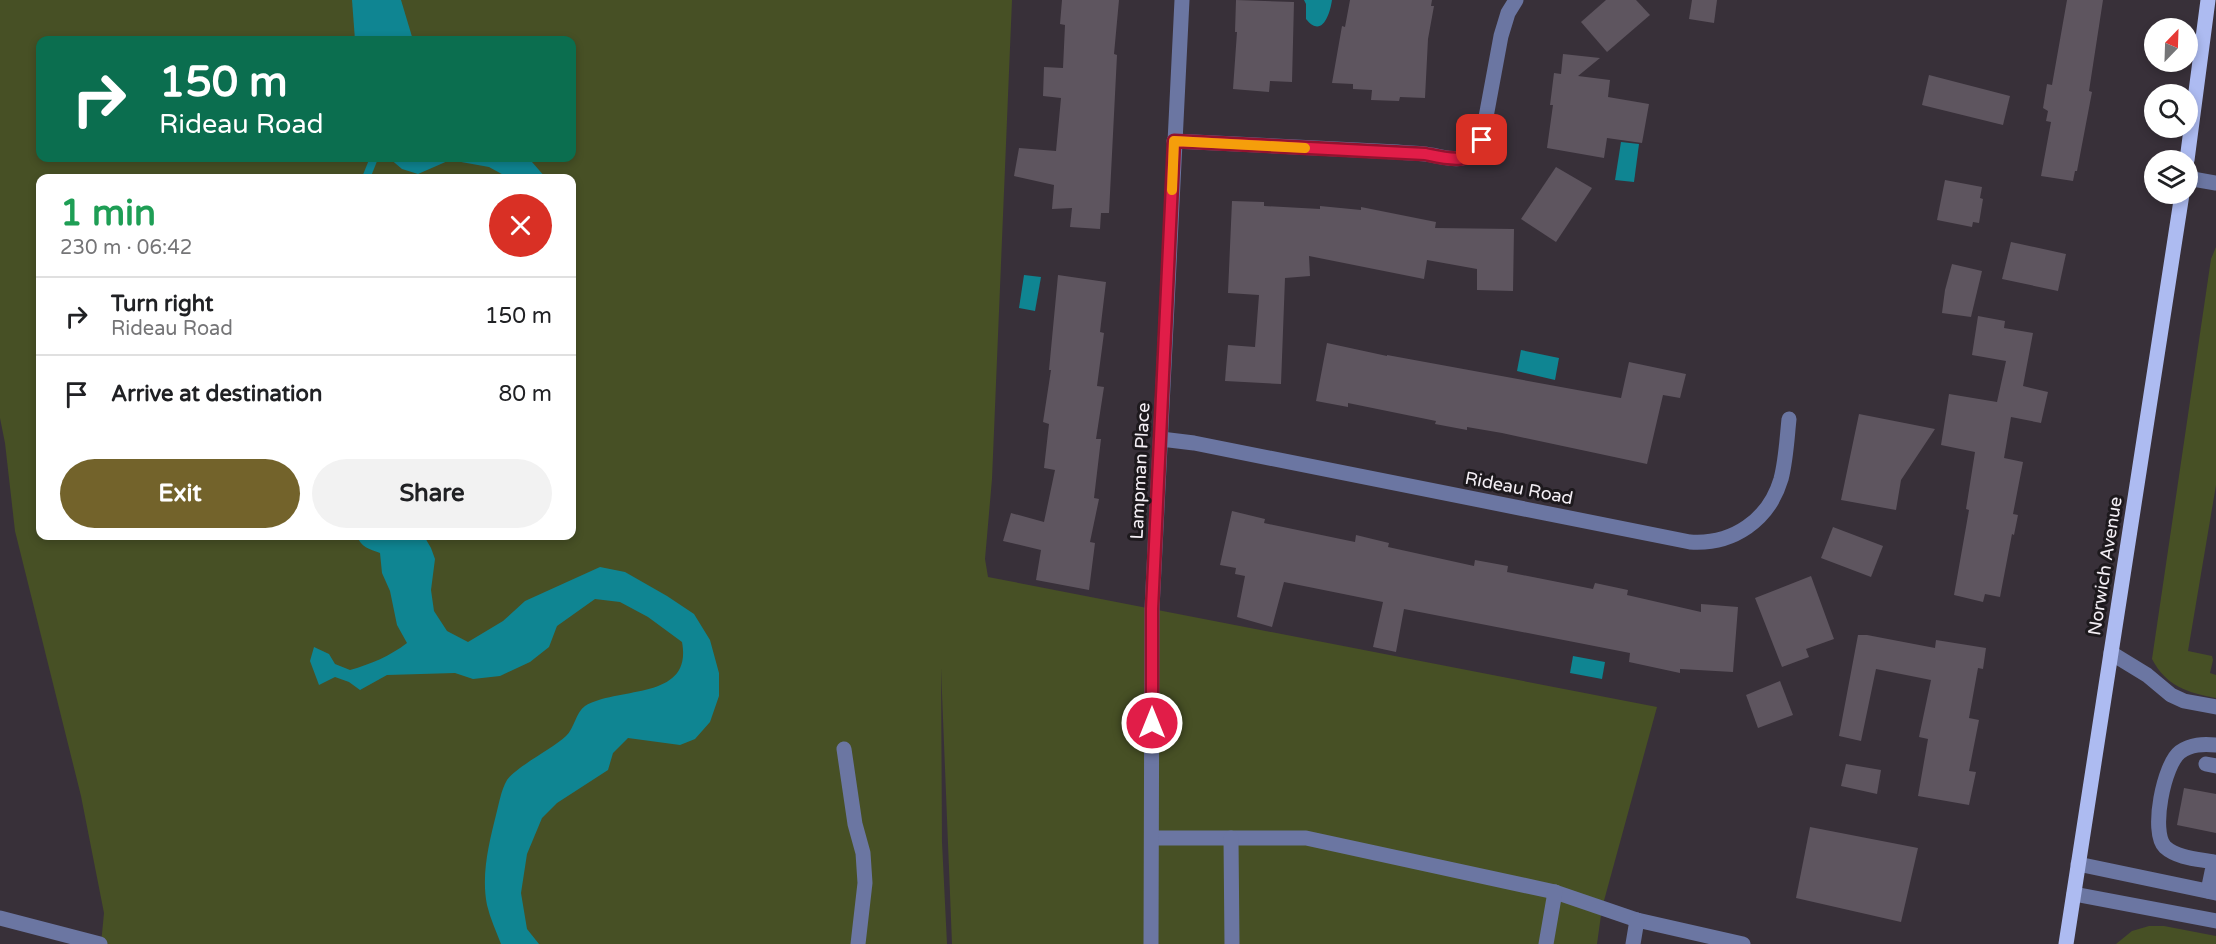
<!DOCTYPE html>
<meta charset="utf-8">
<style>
body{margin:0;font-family:"Varela Round",sans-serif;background:#f2f2f2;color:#202124;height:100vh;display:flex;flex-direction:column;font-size:22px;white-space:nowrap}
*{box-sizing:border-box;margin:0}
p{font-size:20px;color:#757577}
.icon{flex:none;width:33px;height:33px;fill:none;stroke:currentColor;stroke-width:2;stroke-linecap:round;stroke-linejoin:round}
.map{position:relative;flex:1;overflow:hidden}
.details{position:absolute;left:36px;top:174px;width:540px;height:366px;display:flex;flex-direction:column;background:#fff;border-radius:12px;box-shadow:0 3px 9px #0003}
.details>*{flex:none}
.guide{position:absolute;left:36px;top:36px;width:540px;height:126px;border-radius:12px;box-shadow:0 3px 9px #0003;background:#0b6e4f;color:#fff;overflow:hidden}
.needle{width:39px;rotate:23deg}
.buttons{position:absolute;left:2144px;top:18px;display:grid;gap:12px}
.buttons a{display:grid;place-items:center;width:54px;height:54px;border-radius:50%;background:#fff;box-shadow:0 3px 9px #0003;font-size:30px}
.pin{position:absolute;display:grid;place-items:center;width:51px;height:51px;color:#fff;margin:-26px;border-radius:12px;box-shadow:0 3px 9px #0006}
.me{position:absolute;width:66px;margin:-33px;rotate:0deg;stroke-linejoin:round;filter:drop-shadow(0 0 4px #0008)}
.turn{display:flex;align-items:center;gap:21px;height:126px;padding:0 24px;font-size:27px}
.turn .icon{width:78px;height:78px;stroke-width:2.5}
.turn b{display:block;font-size:42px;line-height:51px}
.round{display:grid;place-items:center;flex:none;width:63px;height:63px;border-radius:32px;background:#f2f2f2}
.headline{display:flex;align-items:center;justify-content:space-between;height:102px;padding:0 24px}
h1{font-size:36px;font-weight:700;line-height:45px;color:#1e9e55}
.action{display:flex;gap:12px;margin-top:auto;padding:12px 24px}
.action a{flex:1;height:69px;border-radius:36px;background:#73632b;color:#fff;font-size:24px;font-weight:700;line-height:69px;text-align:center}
.action a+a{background:#f2f2f2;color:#202124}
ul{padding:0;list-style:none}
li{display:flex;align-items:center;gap:18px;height:78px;padding:0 24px;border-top:2px solid #e0e0e0}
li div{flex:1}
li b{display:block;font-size:22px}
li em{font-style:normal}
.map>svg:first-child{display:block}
.green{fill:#475025;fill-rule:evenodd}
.water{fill:#0f8592}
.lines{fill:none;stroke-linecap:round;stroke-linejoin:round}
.stream{stroke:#0f8592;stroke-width:8}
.building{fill:#5e555f}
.minor{stroke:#6b76a2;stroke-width:15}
.major{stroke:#adbbf1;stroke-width:15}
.route-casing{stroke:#92132f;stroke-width:15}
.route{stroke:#e11d48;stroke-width:10}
.slow{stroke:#f59e0b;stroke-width:10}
.labels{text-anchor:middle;stroke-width:6;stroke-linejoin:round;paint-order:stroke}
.street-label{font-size:18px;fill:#f4eff5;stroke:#1d191d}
</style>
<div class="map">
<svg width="2216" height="944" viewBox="0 0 2216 944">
<rect width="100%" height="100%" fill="#383039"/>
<!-- green -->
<g class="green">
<path d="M 0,0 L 1012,0 L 992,479 L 985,559 L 988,577 L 1657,707 L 1602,908 L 1597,944 L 952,944 L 941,668 L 942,842 L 947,944 L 101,944 L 104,913 L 81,796 L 15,531 L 5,443 L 0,418 ZM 40,40 L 572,40 L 572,158 L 40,158 ZM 40,178 L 572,178 L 572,536 L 40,536 Z"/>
<path d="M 2216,247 L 2216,485 L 2188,651 L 2212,656 L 2213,660 L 2210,673 L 2216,675 L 2216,698 C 2188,693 2166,686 2152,659 L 2211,259 Z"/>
<path d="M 2149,926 L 2164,926 L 2216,936 L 2216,944 L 2116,944 L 2132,931 Z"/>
</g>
<!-- water -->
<g class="water">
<path d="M 352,0 L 401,0 L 413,40 L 355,40 Z"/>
<path d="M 1304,0 L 1332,0 C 1330,14 1322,39 1306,19 L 1306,4 Z"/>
<path d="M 1621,142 L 1639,144 L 1634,182 L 1615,180 Z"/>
<path d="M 389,158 L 520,158 L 532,162 L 546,178 L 509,178 L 489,167 L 450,160 L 418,174 L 402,169 Z"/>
<path d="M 1024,275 L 1041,277 L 1035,311 L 1019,308 Z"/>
<path d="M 1521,350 L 1559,358 L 1555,380 L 1517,371 Z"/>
<path d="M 357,536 L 424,536 L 431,548 L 435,559 L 431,590 L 434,611 L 447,631 L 468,642 L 503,621 L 525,601 L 600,567 L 625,572 L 667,596 L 694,614 L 710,640 L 719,673 L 719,696 L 710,722 L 695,739 L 680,745 L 628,738 L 613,753 L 608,770 L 557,803 L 542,818 L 527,854 L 521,893 L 527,929 L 539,944 L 501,944 C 496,931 490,918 487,905 C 481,875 489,843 496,815 C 499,804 501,790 507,780 C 516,767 552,749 566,736 C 574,729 576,712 585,706 C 619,686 693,701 682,642 L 648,617 L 620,602 L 595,599 L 557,626 L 549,647 L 530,662 L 500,676 L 473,679 L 455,673 L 387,675 L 360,690 L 349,682 L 335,677 L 319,685 L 310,661 L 314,647 L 329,654 L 335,664 L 350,670 C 371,664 390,656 407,643 L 397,625 L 390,591 L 382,573 L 380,553 C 369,549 361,547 357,536 Z"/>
<path d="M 1573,656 L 1605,662 L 1602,679 L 1570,673 Z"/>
</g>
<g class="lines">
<!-- stream -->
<path class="stream" d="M 366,178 L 374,158"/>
</g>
<!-- building -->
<g class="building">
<path d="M 1062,0 L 1119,0 L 1114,54 L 1117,55 L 1109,213 L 1101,213 L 1100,229 L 1070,227 L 1072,208 L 1052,209 L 1054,185 L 1014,176 L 1019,148 L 1056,151 L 1061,98 L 1043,96 L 1044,67 L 1063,68 L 1065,25 L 1060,24 Z"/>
<path d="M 1236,0 L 1294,2 L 1292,82 L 1270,81 L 1269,92 L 1233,89 L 1237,32 L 1235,32 Z"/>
<path d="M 1350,0 L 1432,0 L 1431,6 L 1434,6 L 1428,39 L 1425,98 L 1400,97 L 1399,101 L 1371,100 L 1372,90 L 1353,89 L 1353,84 L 1332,83 L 1342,26 L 1345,27 Z"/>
<path d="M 1606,0 L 1636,0 L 1650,15 L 1607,52 L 1581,22 Z"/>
<path d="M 1692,0 L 1717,0 L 1714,23 L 1689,19 Z"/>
<path d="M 2067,0 L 2103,0 L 2089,91 L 2092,92 L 2077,171 L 2075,171 L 2073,181 L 2041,176 L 2051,122 L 2046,121 L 2048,111 L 2043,108 L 2047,84 L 2052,85 Z"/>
<path d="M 1563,54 L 1600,58 L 1578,76 L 1610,80 L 1608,97 L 1649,104 L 1642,143 L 1607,138 L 1604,158 L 1547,148 L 1553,105 L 1550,105 L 1554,73 L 1561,74 Z"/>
<path d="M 1929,75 L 2010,96 L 2003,125 L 1922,105 Z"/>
<path d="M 1556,167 L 1592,188 L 1556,242 L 1521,219 Z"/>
<path d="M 1945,180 L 1982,187 L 1980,198 L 1983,199 L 1979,223 L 1973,222 L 1972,227 L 1937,220 Z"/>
<path d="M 1232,201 L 1264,202 L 1264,206 L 1320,209 L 1320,206 L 1361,210 L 1361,207 L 1436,222 L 1435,228 L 1514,229 L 1513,291 L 1477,290 L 1477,269 L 1427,260 L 1424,279 L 1309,256 L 1310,276 L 1285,278 L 1281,384 L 1225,381 L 1228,345 L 1255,347 L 1259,295 L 1228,293 Z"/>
<path d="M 2011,242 L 2066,254 L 2058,291 L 2002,279 Z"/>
<path d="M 1952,264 L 1982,271 L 1971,317 L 1942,313 L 1945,290 Z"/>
<path d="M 1058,275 L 1106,282 L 1100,332 L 1104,333 L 1097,386 L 1104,387 L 1096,439 L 1101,439 L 1094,498 L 1099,499 L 1090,542 L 1095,543 L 1089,590 L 1036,580 L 1041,550 L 1003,541 L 1011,513 L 1044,522 L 1055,470 L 1044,468 L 1049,424 L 1043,422 L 1051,370 L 1049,370 Z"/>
<path d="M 1978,316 L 2005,321 L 2004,328 L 2033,333 L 2023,386 L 2048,392 L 2041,423 L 2011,417 L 2004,458 L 2023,462 L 2013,514 L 2018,515 L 2014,535 L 2012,534 L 2000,597 L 1985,594 L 1983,602 L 1954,595 L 1969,510 L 1966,509 L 1975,452 L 1941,445 L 1949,394 L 1997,402 L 2006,361 L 1972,355 Z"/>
<path d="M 1327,343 L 1387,356 L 1387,355 L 1621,398 L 1629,362 L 1686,374 L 1680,398 L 1663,395 L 1647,464 L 1502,433 L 1467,427 L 1467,430 L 1435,424 L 1436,421 L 1348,403 L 1348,407 L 1316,401 Z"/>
<path d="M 1859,414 L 1935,429 L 1901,480 L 1896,510 L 1841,500 Z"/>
<path d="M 1232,511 L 1265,519 L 1264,523 L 1355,542 L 1356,535 L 1389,543 L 1388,547 L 1474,566 L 1475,560 L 1508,566 L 1507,572 L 1593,589 L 1595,583 L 1628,590 L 1627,595 L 1701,612 L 1701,604 L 1738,607 L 1733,672 L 1680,669 L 1680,673 L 1629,662 L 1630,653 L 1404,609 L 1396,652 L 1373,647 L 1383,602 L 1284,582 L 1272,627 L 1237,617 L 1245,576 L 1235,574 L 1236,568 L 1220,565 Z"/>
<path d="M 1833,527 L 1883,546 L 1871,577 L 1821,558 Z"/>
<path d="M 1811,576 L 1834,639 L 1806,649 L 1809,657 L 1782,667 L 1755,598 Z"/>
<path d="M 1858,635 L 1867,635 L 1935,648 L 1936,640 L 1986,648 L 1983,669 L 1978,668 L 1969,718 L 1979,720 L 1969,771 L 1976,772 L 1969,805 L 1918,796 L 1928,739 L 1919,737 L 1931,680 L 1876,669 L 1861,741 L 1839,736 Z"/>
<path d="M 1780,681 L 1793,715 L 1758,728 L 1746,695 Z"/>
<path d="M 1846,764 L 1881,770 L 1877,794 L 1841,786 Z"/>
<path d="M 2184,788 L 2216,794 L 2216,833 L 2177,825 Z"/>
<path d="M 1810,827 L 1918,848 L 1901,922 L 1796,898 Z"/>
</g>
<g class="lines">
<!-- minor -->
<g class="minor">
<path d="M 1174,141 L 1397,152 C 1406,153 1416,153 1425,154 C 1448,157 1465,167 1481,144 L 1501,36 L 1508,13 L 1516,0"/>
<path d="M 2187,178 L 2216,183"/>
<path d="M 1161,439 L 1194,443 L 1690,542 C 1733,545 1769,520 1781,479 C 1786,460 1787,438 1789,419"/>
<path d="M 2111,653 L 2147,675 L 2171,695 L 2184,701 L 2216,707"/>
<path d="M 844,749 L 855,824 L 863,853 L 865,883 L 858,944"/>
<path d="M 2206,764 L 2216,766"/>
<path d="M 1152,838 L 1306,838 L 1555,892 L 1637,920 L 1743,944"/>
<path d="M 1231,838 L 1232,944"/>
<path d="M 2078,864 L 2216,893"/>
<path d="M 2208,891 L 2214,862 C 2198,859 2177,858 2165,847 C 2150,832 2164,764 2180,752 C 2191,744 2203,744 2216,745"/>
<path d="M 2074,894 L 2216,921"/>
<path d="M 0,918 L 100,944"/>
<path d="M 1151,944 L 1152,609 L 1182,0"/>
<path d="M 1546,944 L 1555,892"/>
<path d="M 1633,944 L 1637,920"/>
</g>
<!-- major -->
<g class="major">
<path d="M 2187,160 L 2208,0"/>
<path d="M 2066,944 L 2182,194"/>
</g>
</g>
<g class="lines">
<defs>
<path id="route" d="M 1152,723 L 1152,609 L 1174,141 L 1425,154 C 1444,158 1475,167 1482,140"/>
</defs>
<!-- route casing -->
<use href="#route" class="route-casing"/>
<!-- route -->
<use href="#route" class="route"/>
<!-- slow -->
<path class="slow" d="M 1172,190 L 1174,141 L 1305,148"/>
</g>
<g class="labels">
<!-- street labels -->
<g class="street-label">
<text transform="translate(1140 471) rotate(-87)" y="6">Lampman Place</text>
<text transform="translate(1519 488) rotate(11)" y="6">Rideau Road</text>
<text transform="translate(2105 566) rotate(-81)" y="6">Norwich Avenue</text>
</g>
</g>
</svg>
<div class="buttons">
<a><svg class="needle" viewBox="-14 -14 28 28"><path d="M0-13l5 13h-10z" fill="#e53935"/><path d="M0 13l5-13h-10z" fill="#757577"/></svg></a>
<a><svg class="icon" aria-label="search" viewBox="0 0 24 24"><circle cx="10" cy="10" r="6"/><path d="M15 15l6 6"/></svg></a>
<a><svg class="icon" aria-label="layers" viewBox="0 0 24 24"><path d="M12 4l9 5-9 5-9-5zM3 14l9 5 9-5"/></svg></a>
</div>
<div class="pin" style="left:1482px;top:140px;background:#d93025"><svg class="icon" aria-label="arrive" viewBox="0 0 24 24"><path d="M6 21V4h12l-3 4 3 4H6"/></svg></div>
<svg class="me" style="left:1152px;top:723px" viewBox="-20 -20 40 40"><circle r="17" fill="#e11d48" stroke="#fff" stroke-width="3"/><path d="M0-11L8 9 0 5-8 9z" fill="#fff"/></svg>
<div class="guide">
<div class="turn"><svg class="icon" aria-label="right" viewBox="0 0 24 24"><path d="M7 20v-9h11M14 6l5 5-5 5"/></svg><div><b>150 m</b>Rideau Road</div></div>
</div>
<section class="details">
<div class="headline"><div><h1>1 min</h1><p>230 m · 06:42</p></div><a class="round" style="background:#d93025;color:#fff"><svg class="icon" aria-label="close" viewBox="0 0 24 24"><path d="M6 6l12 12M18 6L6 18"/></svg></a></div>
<ul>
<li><svg class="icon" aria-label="right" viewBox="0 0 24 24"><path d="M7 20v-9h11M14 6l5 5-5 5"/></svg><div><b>Turn right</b><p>Rideau Road</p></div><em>150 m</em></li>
<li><svg class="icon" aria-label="arrive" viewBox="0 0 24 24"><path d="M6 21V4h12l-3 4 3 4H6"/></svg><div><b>Arrive at destination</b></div><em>80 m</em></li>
</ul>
<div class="action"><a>Exit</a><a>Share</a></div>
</section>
</div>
